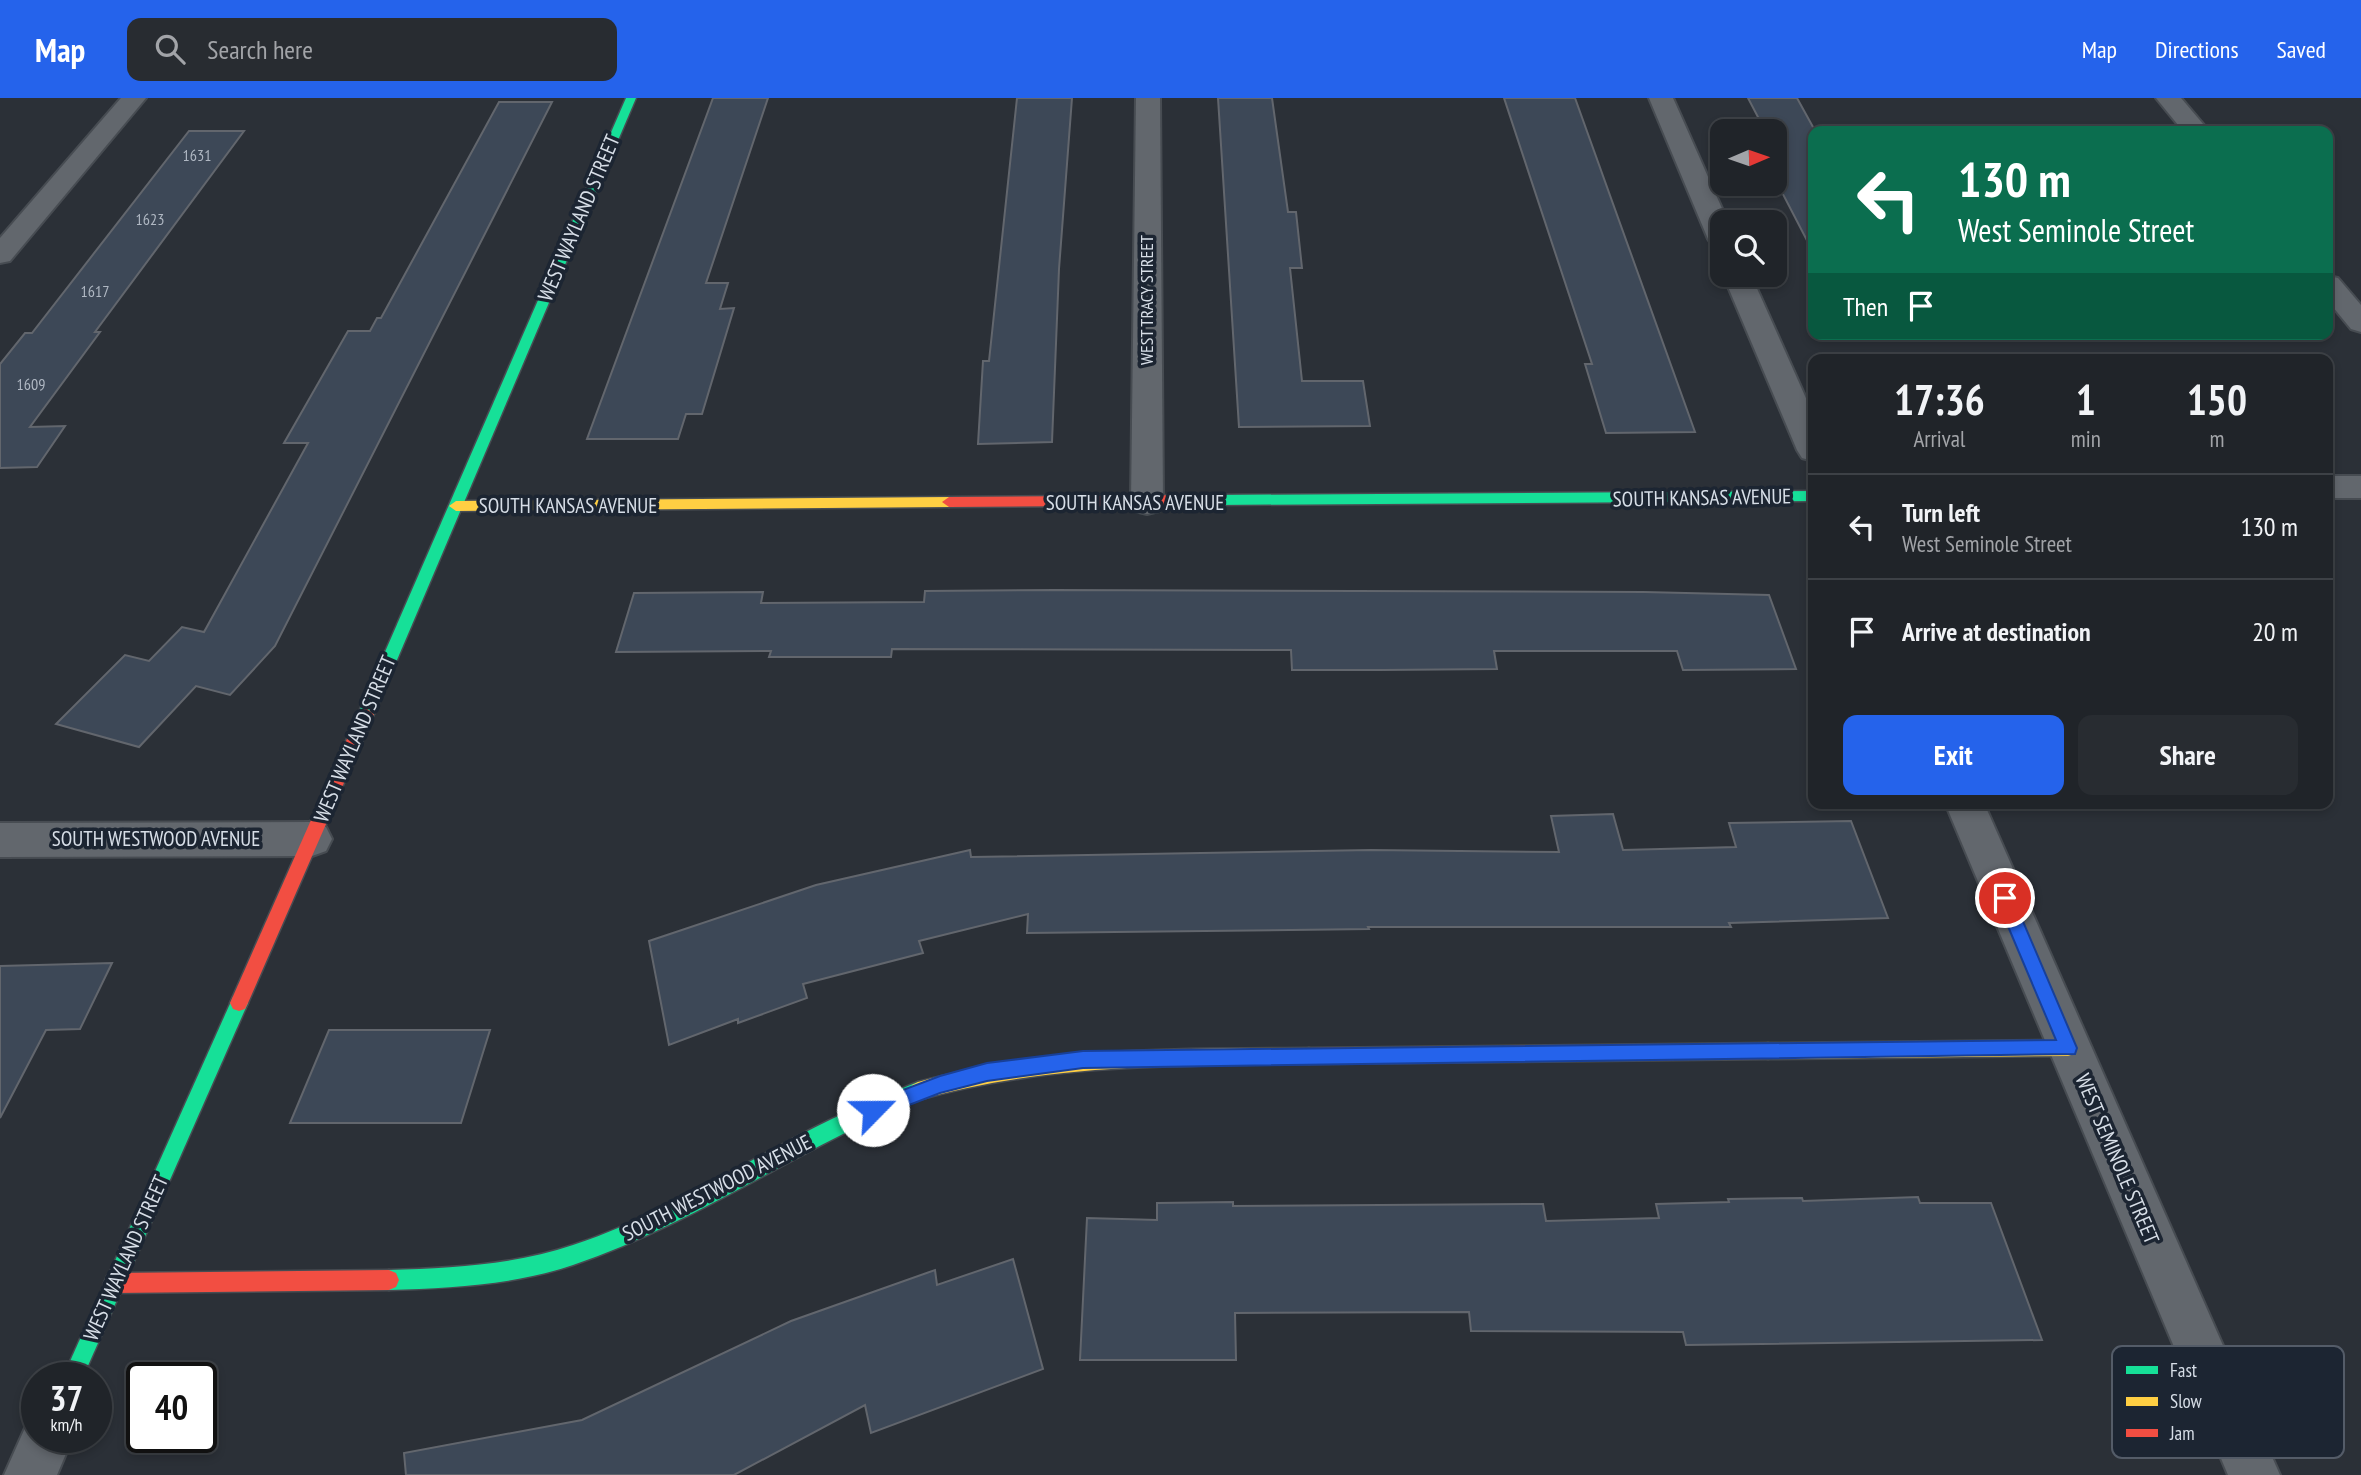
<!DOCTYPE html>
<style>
body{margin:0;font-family:"PT Sans Narrow",sans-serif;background:#282c31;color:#f1f3f6;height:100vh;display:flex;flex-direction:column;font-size:26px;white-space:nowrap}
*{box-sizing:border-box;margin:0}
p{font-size:23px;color:#a2a4a8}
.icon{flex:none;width:38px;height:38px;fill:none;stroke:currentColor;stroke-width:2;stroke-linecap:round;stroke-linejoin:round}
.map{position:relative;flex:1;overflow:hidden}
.panel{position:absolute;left:1808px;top:256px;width:525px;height:455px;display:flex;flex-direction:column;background:#202429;border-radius:14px;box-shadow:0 4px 10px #0003,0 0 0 2px #3d4146}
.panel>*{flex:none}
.banner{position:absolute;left:1808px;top:28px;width:525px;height:214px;border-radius:14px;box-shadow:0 4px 10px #0003,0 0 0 2px #3d4146;background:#0b6e4f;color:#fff;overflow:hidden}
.needle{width:46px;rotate:88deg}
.tools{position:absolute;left:1710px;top:21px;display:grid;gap:14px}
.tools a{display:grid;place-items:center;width:77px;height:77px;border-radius:14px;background:#202429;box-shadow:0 4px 10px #0003,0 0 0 2px #3d4146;font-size:35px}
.speed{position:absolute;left:21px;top:1264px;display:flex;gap:14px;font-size:35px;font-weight:700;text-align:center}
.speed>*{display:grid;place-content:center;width:91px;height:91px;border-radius:50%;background:#202429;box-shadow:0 4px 10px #0003,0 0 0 2px #3d4146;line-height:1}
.speed small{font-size:18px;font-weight:400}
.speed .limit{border:4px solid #111;border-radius:10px;background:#fff;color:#111}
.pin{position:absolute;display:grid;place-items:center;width:60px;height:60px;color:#fff;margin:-30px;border:4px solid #fff;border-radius:50%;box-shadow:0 2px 7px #0007}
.me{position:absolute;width:77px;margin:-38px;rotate:67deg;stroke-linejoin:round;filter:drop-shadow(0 0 5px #0008)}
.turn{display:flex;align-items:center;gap:24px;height:147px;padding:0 35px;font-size:32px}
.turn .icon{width:91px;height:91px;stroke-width:2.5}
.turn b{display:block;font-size:49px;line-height:60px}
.then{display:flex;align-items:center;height:66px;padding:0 35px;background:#0003;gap:14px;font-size:26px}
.eta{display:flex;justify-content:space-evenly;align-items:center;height:119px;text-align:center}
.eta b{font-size:42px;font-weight:700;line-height:49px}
.cta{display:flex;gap:14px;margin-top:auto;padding:14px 35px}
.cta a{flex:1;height:80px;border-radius:14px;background:#2563eb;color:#fff;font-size:28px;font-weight:700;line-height:80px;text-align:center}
.cta a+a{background:#282c31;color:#f1f3f6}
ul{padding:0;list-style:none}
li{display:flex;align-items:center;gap:21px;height:105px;padding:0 35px;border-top:2px solid #3d4146}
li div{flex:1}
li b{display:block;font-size:26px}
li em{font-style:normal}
header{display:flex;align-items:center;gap:42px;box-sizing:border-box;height:98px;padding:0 35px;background:#2563eb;color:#fff}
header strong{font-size:33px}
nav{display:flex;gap:38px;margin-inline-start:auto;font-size:24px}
.search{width:490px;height:63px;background:#282c31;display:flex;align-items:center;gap:18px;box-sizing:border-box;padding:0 24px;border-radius:14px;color:#a2a4a8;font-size:26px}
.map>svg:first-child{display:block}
.building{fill:#3d4857;stroke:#62666d;stroke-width:2}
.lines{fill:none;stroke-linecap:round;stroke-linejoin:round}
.street-casing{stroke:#474c52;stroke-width:4}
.fast-casing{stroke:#474c52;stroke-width:3}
.slow-casing{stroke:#474c52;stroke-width:3}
.jam-casing{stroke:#474c52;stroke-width:3}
.street{fill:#62676d;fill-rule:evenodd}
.fast{fill:#16e098;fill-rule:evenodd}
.slow{fill:#ffcf43;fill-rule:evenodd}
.jam{fill:#f24e42;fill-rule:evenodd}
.route{fill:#2563eb;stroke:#184099;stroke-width:2}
.labels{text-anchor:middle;stroke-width:7;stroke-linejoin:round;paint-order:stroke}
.far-number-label{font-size:16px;fill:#b0b8c3}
.far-street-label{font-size:18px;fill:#d7dee7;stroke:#1c2532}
.street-label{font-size:21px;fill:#d7dee7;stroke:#1c2532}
.key{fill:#1c2532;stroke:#545c68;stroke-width:2}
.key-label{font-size:19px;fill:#d7dee7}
</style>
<header>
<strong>Map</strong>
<div class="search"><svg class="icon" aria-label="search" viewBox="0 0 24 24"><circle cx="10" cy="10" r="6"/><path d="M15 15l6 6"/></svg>Search here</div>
<nav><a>Map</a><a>Directions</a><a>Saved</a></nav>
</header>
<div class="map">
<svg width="2361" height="1377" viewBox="0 0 2361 1377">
<rect width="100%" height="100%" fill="#2b3037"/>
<!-- building -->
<g class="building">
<path d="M 713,0 L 768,0 L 706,185 L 728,185 L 720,211 L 734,210 L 702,316 L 686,316 L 678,341 L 587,341 Z"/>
<path d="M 1017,0 L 1072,0 L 1059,171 L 1052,344 L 978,346 L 983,263 L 989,263 Z"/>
<path d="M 1218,0 L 1272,0 L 1288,114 L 1296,114 L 1302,170 L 1290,170 L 1302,283 L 1363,283 L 1370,328 L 1239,329 Z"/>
<path d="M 1504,0 L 1575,0 L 1695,334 L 1606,335 L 1585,266 L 1592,266 Z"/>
<path d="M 1748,0 L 1797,0 L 1813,29 L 1813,154 L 1774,79 L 1774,33 L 1751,33 L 1745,21 L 1759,21 Z"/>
<path d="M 499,4 L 552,4 L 275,548 L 230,597 L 196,588 L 139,649 L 56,626 L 125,557 L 149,563 L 182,529 L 204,534 L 308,345 L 284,345 L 348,233 L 370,233 L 377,220 L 381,220 Z"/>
<path d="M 189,33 L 244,33 L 95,234 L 100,234 L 30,329 L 65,328 L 37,369 L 0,370 L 0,266 L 25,235 L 32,235 Z"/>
<path d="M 1054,492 L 1644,494 L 1769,497 L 1796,571 L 1683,572 L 1677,553 L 1494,553 L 1497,571 L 1382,572 L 1292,572 L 1291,552 L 892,551 L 891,559 L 769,559 L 771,553 L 616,554 L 634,495 L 763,494 L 761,505 L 924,504 L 925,493 Z"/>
<path d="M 1613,716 L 1623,752 L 1736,749 L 1729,725 L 1851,723 L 1888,820 L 1729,825 L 1731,829 L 1368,829 L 1369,831 L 1027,835 L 1028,816 L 919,843 L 923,855 L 803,886 L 807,900 L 738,925 L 738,921 L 669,947 L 649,843 L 816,787 L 970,752 L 971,759 L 1371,752 L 1559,754 L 1551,718 Z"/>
<path d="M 112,865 L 80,931 L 46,932 L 0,1020 L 0,868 Z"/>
<path d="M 329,932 L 490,932 L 461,1025 L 290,1025 Z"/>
<path d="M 1918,1099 L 1920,1105 L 1991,1105 L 2042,1242 L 1686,1247 L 1683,1234 L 1471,1233 L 1469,1214 L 1235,1215 L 1236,1262 L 1080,1262 L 1087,1120 L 1157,1122 L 1157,1105 L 1233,1104 L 1233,1108 L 1543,1106 L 1546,1123 L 1659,1120 L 1656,1106 L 1729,1104 L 1728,1101 L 1802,1100 L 1803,1103 Z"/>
<path d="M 1013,1161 L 1043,1271 L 871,1335 L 865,1307 L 734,1377 L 406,1377 L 404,1355 L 582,1322 L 791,1223 L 935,1172 L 937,1187 Z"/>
</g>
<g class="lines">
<defs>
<g id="street">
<path d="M 121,0 L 146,0 L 10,163 L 0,165 L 0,140 Z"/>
<path d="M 1136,0 L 1160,0 L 1163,405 L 1159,413 L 1147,416 L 1135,413 L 1131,405 Z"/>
<path d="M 1649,0 L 1673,0 L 1728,124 L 1722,124 L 1722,149 L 1712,147 L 1708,141 Z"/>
<path d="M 2156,0 L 2181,0 L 2209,33 L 2183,33 Z"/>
<path d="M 1723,177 L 1751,177 L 1813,316 L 1813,363 L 1802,360 L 1797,352 Z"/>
<path d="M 2328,178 L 2338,180 L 2361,207 L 2361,234 L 2351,231 L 2328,203 Z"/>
<rect x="2328" y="378" width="33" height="22"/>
<path d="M 1945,705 L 1984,705 L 2280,1377 L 2228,1377 Z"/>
<path d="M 312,724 L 326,729 L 332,741 L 326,753 L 312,758 L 0,759 L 0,725 Z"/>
<path d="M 37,1317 L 37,1339 L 73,1339 L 57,1377 L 4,1377 L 29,1321 Z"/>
</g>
<g id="fast">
<path d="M 626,0 L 636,0 L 374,616 L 371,620 L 361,620 L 358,616 Z"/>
<path d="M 1813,393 L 1813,403 L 1214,407 L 1207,402 L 1214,397 Z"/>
<path d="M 239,897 L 245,899 L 248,905 L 83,1279 L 63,1279 L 233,899 Z"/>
<path d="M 918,984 L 924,987 L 927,993 L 924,999 C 804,1047 697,1125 573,1167 C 514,1187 451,1190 389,1192 L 382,1189 L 379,1182 L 382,1175 L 389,1172 C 451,1170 514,1167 573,1147 C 647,1123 714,1082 783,1046 C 827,1022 872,1002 918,984 Z"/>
</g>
<g id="slow">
<path d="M 949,399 L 956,404 L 949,409 L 456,413 L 449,408 L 456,403 Z"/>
<path d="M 2068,942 L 2074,944 L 2077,950 L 2074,956 L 2068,958 L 1768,961 L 1762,959 L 1759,953 L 1762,947 L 1768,945 Z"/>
<path d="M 1309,950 L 1315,952 L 1318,958 L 1315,964 L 1309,966 C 1172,968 1051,965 918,1002 L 912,999 L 909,993 L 912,987 L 918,984 C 1051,948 1172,951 1309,950 Z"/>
</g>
<g id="jam">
<path d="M 1214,397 L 1221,402 L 1214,407 L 949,409 L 942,404 L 949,399 Z"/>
<path d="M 366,610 L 374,616 L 248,905 L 245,911 L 239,913 L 233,911 L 230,905 L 358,616 Z"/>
<path d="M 1768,945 L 1774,947 L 1777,953 L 1774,959 L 1768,961 L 1309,966 L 1303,964 L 1300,958 L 1303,952 L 1309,950 Z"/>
<path d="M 389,1172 L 396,1175 L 399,1182 L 396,1189 L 389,1192 L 114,1195 L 107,1192 L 104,1185 L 107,1178 L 114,1175 Z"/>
</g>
</defs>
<!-- street casing -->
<use href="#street" class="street-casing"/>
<!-- fast casing -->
<use href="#fast" class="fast-casing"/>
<!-- slow casing -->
<use href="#slow" class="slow-casing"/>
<!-- jam casing -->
<use href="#jam" class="jam-casing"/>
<!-- street -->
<use href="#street" class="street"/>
<!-- fast -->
<use href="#fast" class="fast"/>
<!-- slow -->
<use href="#slow" class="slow"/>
<!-- jam -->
<use href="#jam" class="jam"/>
</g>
<!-- route -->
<path class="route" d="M 2005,792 L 2013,800 L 2077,950 L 2075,956 L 1083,970 L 987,983 L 940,995 L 873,1021 L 866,1018 L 863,1012 L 866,1006 L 940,978 L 987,965 L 1083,953 L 2056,942 L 1996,800 Z"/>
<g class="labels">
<!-- far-number labels -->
<g class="far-number-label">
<text x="197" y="63">1631</text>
<text x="150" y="127">1623</text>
<text x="95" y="199">1617</text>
<text x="31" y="292">1609</text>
</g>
<!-- far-street labels -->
<g class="far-street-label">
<text transform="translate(1147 202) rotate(-90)" y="6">WEST TRACY STREET</text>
</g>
<!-- street labels -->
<g class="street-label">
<text transform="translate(579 120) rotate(-67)" y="7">WEST WAYLAND STREET</text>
<text transform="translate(1702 400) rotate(-1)" y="7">SOUTH KANSAS AVENUE</text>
<text x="1135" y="412">SOUTH KANSAS AVENUE</text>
<text x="568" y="415">SOUTH KANSAS AVENUE</text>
<text transform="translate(355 641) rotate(-67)" y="7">WEST WAYLAND STREET</text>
<text x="156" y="748">SOUTH WESTWOOD AVENUE</text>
<text transform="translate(2117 1061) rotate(67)" y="7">WEST SEMINOLE STREET</text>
<text transform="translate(717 1090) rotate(-27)" y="7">SOUTH WESTWOOD AVENUE</text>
<text transform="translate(126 1160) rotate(-66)" y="7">WEST WAYLAND STREET</text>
</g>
</g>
<!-- legend -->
<rect x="2112" y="1248" width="232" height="112" rx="10" class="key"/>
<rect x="2126" y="1268" width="32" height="8" fill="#16e098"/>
<rect x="2126" y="1299" width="32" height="9" fill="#ffcf43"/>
<rect x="2126" y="1331" width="32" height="8" fill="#f24e42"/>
<g class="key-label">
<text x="2170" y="1279">Fast</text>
<text x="2170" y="1310">Slow</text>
<text x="2170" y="1342">Jam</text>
</g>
</svg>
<div class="tools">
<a><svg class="needle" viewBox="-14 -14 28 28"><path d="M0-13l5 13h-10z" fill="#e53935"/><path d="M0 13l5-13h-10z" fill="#a2a4a8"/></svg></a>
<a><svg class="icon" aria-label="search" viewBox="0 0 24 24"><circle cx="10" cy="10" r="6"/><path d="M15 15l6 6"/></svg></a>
</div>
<div class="speed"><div>37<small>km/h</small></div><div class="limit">40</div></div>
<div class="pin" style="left:2005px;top:800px;background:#d93025"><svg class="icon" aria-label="arrive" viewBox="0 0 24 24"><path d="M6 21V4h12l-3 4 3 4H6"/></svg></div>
<svg class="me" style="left:873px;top:1012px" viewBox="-20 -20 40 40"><circle r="19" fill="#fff"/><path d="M0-13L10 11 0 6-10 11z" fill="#2563eb"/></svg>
<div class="banner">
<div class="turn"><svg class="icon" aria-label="left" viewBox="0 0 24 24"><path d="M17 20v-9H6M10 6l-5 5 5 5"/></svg><div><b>130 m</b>West Seminole Street</div></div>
<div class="then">Then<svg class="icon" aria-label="arrive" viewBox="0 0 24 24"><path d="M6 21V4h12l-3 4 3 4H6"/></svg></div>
</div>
<section class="panel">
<div class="eta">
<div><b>17:36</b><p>Arrival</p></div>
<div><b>1</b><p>min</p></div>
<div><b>150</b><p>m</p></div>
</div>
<ul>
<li><svg class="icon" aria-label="left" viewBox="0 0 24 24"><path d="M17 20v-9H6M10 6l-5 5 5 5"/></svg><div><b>Turn left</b><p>West Seminole Street</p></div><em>130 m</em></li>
<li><svg class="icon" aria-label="arrive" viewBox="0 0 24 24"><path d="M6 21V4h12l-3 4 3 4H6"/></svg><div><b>Arrive at destination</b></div><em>20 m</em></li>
</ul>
<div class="cta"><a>Exit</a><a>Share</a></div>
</section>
</div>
